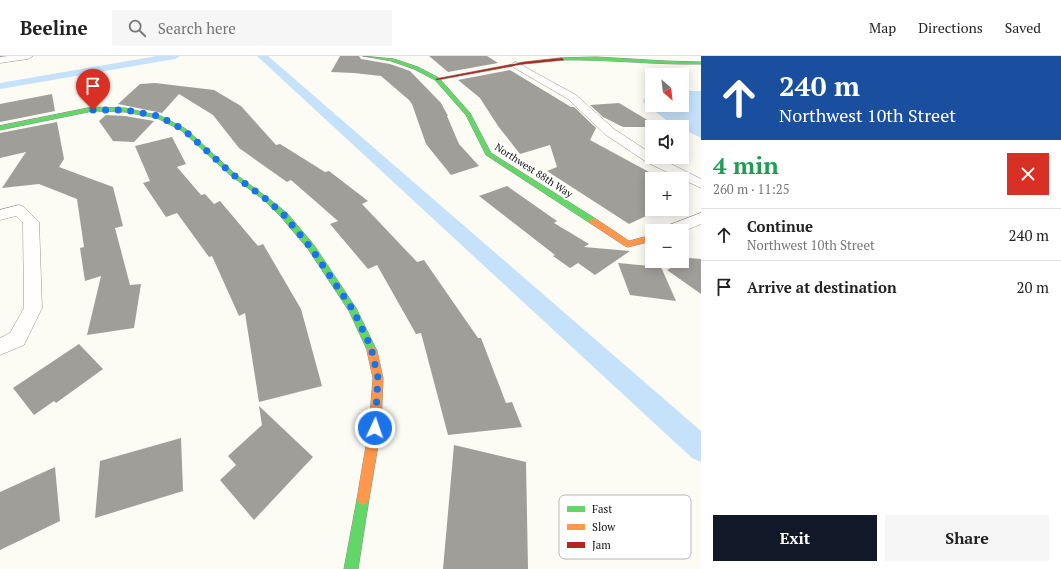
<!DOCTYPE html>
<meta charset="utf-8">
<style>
body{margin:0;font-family:"PT Serif",serif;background:#f6f6f6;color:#222;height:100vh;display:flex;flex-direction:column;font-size:15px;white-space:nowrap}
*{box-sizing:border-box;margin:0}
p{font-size:13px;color:#767676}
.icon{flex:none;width:22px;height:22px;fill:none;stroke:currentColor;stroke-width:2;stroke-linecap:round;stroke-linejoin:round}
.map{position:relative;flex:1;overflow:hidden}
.side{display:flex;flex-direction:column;background:#fff;width:360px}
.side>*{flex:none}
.top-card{background:#1a4fa0;color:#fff;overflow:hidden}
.needle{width:26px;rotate:152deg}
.buttons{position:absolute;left:645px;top:12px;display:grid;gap:8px}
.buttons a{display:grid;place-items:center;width:44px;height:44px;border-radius:0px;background:#fff;box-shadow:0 2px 10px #0003;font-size:20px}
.pin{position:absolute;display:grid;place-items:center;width:34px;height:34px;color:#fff;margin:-41px -17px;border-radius:50% 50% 50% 0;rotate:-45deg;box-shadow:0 0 4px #0007}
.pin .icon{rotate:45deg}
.me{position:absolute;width:44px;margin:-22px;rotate:3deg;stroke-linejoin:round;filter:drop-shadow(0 0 3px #0008)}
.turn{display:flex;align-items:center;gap:14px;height:84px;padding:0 12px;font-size:18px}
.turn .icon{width:52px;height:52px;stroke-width:2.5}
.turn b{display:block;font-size:28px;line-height:34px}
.round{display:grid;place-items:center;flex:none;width:42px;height:42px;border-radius:0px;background:#f6f6f6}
.summary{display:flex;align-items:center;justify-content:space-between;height:68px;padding:0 12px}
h1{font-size:24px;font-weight:700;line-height:30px;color:#1e9e55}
.action{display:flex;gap:8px;margin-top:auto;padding:8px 12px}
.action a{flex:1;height:46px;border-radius:0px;background:#111827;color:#fff;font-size:16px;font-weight:700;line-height:46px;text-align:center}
.action a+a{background:#f6f6f6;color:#222}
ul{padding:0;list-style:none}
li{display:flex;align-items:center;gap:12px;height:52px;padding:0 12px;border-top:1px solid #e0e0e0}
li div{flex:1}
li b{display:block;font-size:15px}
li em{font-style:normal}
header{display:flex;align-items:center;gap:24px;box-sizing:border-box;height:56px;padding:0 20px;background:#fff;border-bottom:1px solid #e0e0e0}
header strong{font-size:19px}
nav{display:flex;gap:22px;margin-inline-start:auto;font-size:14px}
.search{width:280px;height:36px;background:#f6f6f6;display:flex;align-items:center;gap:10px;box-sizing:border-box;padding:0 14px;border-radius:0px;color:#767676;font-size:15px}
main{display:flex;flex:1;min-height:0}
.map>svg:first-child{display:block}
.water{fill:#c6e2fa}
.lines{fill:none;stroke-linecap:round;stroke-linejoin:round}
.canal{fill:#c6e2fa;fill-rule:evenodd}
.building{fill:#a09e99}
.street-casing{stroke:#969592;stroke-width:1}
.fast-casing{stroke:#8c8c89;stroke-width:1}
.slow-casing{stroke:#8c8c89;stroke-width:1}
.jam-casing{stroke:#8c8c89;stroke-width:1}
.street{fill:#fffefd;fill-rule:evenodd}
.fast{fill:#63d668;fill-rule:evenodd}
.slow{fill:#ff974d;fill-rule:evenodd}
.jam{fill:#b3261e;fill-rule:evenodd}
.route{stroke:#1a73e8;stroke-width:7;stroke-dasharray:0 12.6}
.labels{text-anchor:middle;stroke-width:4;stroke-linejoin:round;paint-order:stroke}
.far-street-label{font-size:10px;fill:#0f0f0f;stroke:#fff}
.key{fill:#fff;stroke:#b7b7b7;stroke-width:1}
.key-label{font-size:11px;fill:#0f0f0f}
</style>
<header>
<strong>Beeline</strong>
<div class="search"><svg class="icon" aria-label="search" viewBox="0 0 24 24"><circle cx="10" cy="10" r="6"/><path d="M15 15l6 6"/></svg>Search here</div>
<nav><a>Map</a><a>Directions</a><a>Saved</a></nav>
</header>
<main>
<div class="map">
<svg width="701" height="513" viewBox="0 0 701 513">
<rect width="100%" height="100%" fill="#fcfbf4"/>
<!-- water -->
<path class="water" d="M 649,33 L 652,34 L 652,49 L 682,49 L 682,35 L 701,35 L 701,82 L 666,64 L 643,46 Z"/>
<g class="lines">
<!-- canal -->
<g class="canal">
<path d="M 157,0 L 180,0 L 175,3 L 0,33 L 0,27 Z"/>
<path d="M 257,0 L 268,0 L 701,375 L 701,406 L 692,402 Z"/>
</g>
</g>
<!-- building -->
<g class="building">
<path d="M 340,0 L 359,0 L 361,3 L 390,8 L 410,15 L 441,47 L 448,60 L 447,60 L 459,88 L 479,110 L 451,119 L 426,88 L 412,48 L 409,44 L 381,20 L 354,17 L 331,16 Z"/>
<path d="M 429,0 L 487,0 L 498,7 L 448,16 Z"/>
<path d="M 510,14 L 571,51 L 574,51 L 596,72 L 590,84 L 662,123 L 652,123 L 652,153 L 661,153 L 629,168 L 547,115 L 557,111 L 550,89 L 520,98 L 498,70 L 480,42 L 458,24 Z"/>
<path d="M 155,27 L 214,34 L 241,50 L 276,89 L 280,88 L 325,116 L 329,115 L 368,145 L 362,148 L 417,206 L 424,204 L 478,282 L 481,282 L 506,347 L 512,346 L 522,371 L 448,379 L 421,277 L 416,278 L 377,209 L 368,213 L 330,168 L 338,165 L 291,124 L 287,126 L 239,92 L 213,59 L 179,38 L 162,57 L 118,48 L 140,28 Z"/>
<path d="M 52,38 L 55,55 L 0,66 L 0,48 Z"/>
<path d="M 619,47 L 659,71 L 623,71 L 603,61 L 590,49 Z"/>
<path d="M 106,59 L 125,60 L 154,65 L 134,86 L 113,85 L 99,65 Z"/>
<path d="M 57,66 L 64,103 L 59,111 L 113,131 L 123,170 L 115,172 L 130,229 L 141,228 L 134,272 L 87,279 L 101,220 L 85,225 L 80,192 L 84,191 L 77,143 L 39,128 L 2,132 L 26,96 L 0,102 L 0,77 Z"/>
<path d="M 172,81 L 186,108 L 177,111 L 201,139 L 205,138 L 214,148 L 220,145 L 258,190 L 263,188 L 301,253 L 322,330 L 259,346 L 245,257 L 239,260 L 212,200 L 209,201 L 177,157 L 166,161 L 143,127 L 150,125 L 135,90 Z"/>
<path d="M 507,130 L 557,165 L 554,167 L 589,188 L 584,191 L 630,195 L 595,219 L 578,207 L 570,212 L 553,200 L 555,199 L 479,140 Z"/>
<path d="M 689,202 L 701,203 L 701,238 L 667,214 Z"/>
<path d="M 618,207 L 661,211 L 676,245 L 630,239 Z"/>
<path d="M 79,288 L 103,313 L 56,347 L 54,345 L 34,359 L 13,332 Z"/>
<path d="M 259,350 L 313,401 L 254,464 L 220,424 L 236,409 L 228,400 L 262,369 Z"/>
<path d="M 181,382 L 183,435 L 95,462 L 100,405 Z"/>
<path d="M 454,389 L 526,406 L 528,513 L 443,513 Z"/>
<path d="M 55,411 L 60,465 L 0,494 L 0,436 Z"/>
</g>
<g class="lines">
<defs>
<g id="street">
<path d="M 9,0 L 33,0 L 28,3 L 0,7 L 0,1 Z"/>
<path d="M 516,6 L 576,39 L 614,73 L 652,98 L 652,101 L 657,101 L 701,123 L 701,132 L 648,107 L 606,79 L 568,43 L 513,11 L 511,9 L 513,7 Z"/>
<path d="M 19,149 L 24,151 L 39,166 L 42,252 L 24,289 L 0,299 L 0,282 L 10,277 L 24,252 L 23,167 L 16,160 L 0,164 L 0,154 Z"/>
<path d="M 701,157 L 701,168 L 682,176 L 662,175 L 664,171 Z"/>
</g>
<g id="fast">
<path d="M 363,0 L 394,3 L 418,11 L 439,22 L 470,57 L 491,97 L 596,163 L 596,167 L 590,167 L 486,99 L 466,59 L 435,24 L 414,13 L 391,5 Z"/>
<path d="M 597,1 L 666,5 L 701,6 L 701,8 C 655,9 608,3 562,4 L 560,3 L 562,2 Z"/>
<path d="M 93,51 L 125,52 L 161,60 L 186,73 L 234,117 L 268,142 L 287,157 L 314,189 L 356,252 L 377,295 L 375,298 L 372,299 L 369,298 L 349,255 L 308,193 L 281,161 L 264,144 L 230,119 L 182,75 L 157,62 L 125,56 L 93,55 L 0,74 L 0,70 Z"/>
<path d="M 363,437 L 367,439 L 369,443 L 358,513 L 344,513 L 357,443 L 359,439 Z"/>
</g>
<g id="slow">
<path d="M 590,163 L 596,163 L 629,185 L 652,179 L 652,185 L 628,191 L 625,190 L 590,167 Z"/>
<path d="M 372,291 L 375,292 L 377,295 L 383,322 L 381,372 L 369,443 L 367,447 L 363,449 L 359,447 L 357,443 L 369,372 L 373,322 L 367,295 L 369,292 Z"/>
</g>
<path id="jam" d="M 562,2 L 564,4 L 524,8 L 437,24 L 435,23 L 524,6 Z"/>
</defs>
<!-- street casing -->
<use href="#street" class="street-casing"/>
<!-- fast casing -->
<use href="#fast" class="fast-casing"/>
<!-- slow casing -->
<use href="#slow" class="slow-casing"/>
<!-- jam casing -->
<use href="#jam" class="jam-casing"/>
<!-- street -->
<use href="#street" class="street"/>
<!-- fast -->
<use href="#fast" class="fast"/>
<!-- slow -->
<use href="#slow" class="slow"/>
<!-- jam -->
<use href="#jam" class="jam"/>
</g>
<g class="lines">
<!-- route -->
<path class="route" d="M 93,54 L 125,54 L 159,60 L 184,74 L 232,118 L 266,143 L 284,159 L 311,192 L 353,254 L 371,291 L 378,322 L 375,372"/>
</g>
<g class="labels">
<!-- far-street labels -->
<g class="far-street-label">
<text transform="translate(534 114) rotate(33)" y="4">Northwest 88th Way</text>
</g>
</g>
<!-- legend -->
<rect x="559" y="439" width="132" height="64" rx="6" class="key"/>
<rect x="567" y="450" width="18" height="6" fill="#63d668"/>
<rect x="567" y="468" width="18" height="6" fill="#ff974d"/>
<rect x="567" y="486" width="18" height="6" fill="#b3261e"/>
<g class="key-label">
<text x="592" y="457">Fast</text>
<text x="592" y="475">Slow</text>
<text x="592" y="493">Jam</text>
</g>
</svg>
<div class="buttons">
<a><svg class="needle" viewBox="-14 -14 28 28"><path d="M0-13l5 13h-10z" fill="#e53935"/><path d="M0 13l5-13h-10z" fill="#767676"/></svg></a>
<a><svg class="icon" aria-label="sound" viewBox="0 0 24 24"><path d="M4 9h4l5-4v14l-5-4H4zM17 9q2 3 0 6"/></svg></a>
<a>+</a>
<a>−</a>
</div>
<div class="pin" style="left:93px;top:54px;background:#d93025"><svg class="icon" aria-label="arrive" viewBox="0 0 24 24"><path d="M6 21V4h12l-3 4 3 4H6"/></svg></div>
<svg class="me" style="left:375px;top:372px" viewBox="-20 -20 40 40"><circle r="17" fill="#1a73e8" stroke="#fff" stroke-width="3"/><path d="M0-11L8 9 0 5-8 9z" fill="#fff"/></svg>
</div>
<section class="side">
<div class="top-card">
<div class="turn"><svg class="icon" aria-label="ahead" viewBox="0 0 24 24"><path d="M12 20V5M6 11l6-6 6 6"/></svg><div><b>240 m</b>Northwest 10th Street</div></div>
</div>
<div class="summary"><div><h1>4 min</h1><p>260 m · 11:25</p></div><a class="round" style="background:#d93025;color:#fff"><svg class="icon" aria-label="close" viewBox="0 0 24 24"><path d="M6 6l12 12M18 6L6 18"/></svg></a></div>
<ul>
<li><svg class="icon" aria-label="ahead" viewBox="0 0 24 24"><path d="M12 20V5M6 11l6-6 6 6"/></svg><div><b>Continue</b><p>Northwest 10th Street</p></div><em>240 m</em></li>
<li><svg class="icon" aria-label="arrive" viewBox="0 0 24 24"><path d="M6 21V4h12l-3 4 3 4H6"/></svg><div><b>Arrive at destination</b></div><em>20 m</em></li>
</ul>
<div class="action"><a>Exit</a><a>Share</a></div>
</section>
</main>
